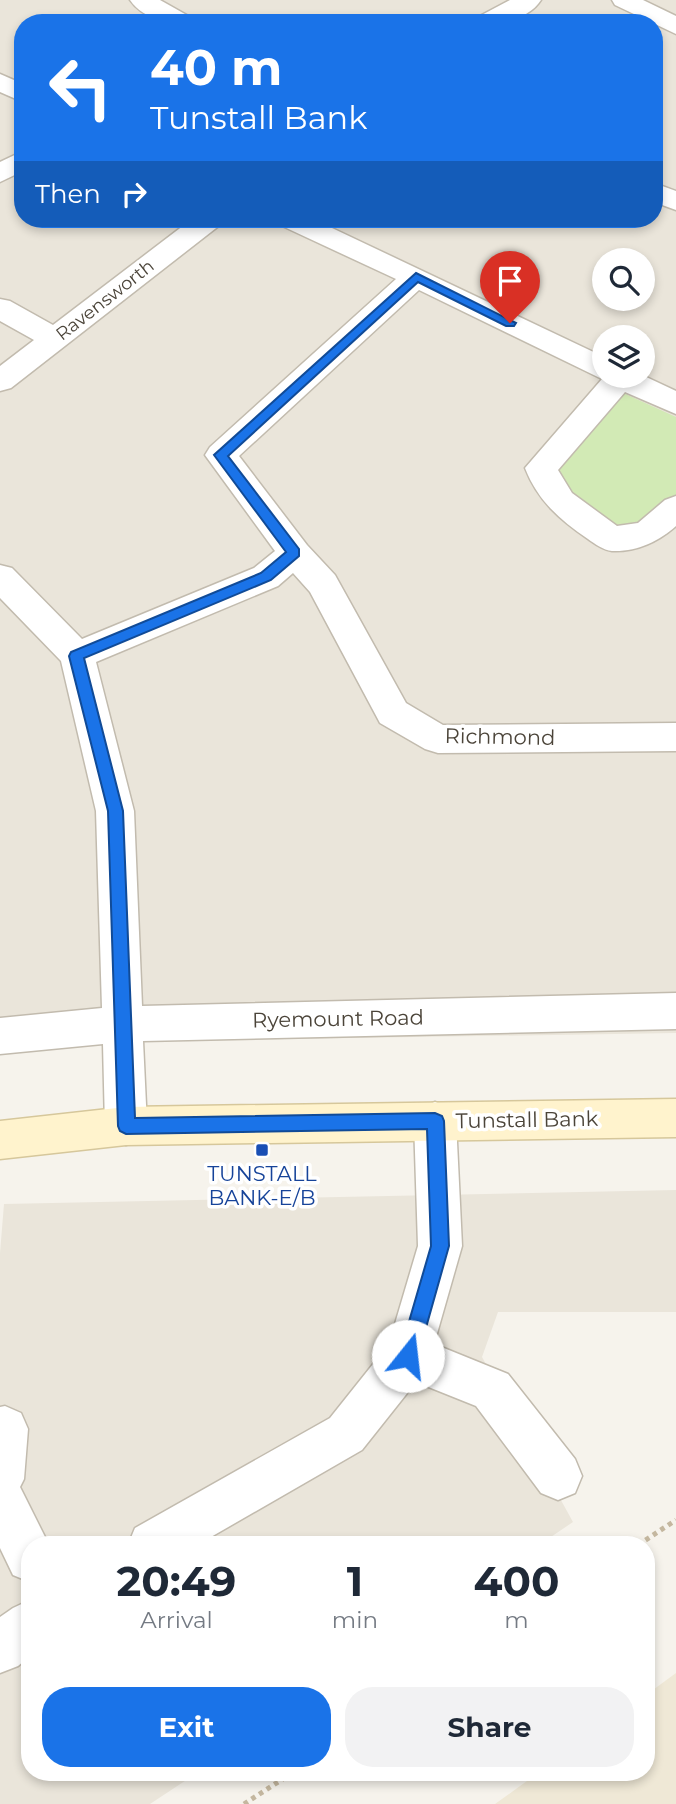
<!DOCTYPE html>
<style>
body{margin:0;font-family:Montserrat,sans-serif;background:#f2f2f3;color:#1f2937;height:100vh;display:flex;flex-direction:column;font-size:26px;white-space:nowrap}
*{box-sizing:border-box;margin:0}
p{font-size:23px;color:#747a83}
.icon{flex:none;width:38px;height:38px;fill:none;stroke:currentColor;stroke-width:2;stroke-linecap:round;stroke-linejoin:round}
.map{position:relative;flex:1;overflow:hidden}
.sheet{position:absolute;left:21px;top:1536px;width:634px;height:245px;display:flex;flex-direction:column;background:#fff;border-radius:28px;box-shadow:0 4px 10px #0003}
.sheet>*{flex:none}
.banner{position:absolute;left:14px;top:14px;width:649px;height:214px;border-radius:28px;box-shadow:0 4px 10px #0003;background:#1a73e8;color:#fff;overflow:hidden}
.fabs{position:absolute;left:592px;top:248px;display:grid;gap:14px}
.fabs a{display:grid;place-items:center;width:63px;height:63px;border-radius:50%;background:#fff;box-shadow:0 4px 10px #0003;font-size:35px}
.pin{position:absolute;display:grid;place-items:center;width:60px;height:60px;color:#fff;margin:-72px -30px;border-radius:50% 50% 50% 0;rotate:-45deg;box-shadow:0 0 7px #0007}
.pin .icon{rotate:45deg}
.me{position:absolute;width:77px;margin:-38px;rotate:16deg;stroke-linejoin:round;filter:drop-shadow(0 0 5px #0008)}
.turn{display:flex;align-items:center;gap:24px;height:147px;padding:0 21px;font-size:32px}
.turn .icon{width:91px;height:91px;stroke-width:2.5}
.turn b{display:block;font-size:49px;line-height:60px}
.then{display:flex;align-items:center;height:66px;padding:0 21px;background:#0003;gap:14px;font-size:26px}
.eta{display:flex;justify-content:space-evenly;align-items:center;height:119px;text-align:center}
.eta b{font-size:42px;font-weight:700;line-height:49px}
.button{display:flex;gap:14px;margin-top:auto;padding:14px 21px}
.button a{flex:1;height:80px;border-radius:28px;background:#1a73e8;color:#fff;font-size:28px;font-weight:700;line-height:80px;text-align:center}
.button a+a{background:#f2f2f3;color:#1f2937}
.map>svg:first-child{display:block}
.residential{fill:#eae5da;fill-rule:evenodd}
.education{fill:#efe8d6}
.green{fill:#d2eab5}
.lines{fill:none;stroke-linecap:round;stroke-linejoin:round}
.street-casing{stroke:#c2bbae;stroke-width:3}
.secondary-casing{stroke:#d6c79b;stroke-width:3}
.path{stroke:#c4b79f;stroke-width:5;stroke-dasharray:4.5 4.5;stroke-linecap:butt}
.street{fill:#fff;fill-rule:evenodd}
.secondary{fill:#fff3cd;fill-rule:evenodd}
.route{fill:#1a73e8;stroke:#114b97;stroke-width:2}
.transit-dot{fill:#1a4fb4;stroke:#fff;stroke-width:2.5}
.labels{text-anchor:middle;stroke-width:7;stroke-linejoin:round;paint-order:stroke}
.far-street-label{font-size:18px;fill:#4b4439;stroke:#fff}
.street-label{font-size:21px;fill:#4b4439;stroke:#fff}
.transit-label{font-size:21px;fill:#164399;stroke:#fff}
</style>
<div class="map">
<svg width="676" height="1804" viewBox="0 0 676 1804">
<rect width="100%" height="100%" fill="#f6f3ec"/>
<!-- residential -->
<g class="residential">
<path d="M 0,0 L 676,0 L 676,1033 L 36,1043 L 0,1049 ZM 23,23 L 654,23 L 654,219 L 23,219 ZM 604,261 L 642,261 L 642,299 L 604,299 ZM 604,338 L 642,338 L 642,376 L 604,376 Z"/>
<path d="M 676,1190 L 676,1312 L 498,1312 L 482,1357 L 573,1522 L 539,1545 L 30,1545 L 30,1773 L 197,1773 L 150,1804 L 0,1804 L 0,1253 L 4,1204 Z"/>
</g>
<!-- education -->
<path class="education" d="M 676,1673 L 676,1804 L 495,1804 L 538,1773 L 646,1773 L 646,1695 Z"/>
<!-- green -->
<path class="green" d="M 621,392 L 676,417 L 676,497 L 642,525 L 612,531 L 549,475 Z"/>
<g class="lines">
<defs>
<g id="street">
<path d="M 130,0 L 160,0 L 192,18 L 195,23 C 172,23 144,21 130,0 Z"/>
<path d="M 510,0 L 541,0 C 527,22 496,23 473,23 L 476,18 Z"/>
<path d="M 612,0 L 643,0 L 676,16 L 676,34 L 615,5 Z"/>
<path d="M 0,74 L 23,84 L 23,102 L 0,92 Z"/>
<path d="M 23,151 L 23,171 L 0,182 L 0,162 Z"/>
<path d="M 654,183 L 676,191 L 676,210 L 654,202 Z"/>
<path d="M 192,219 L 224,219 L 220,225 L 11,388 L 0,391 L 0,366 L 34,340 L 0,321 L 0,299 L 10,301 L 53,325 Z"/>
<path d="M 276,219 L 313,219 L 604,357 L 604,376 L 642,375 L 676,391 L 676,414 L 625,392 L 558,470 L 572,493 L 617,526 L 638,523 L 665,500 L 676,496 L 676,526 C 659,541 637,552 612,551 C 603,550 595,544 588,539 C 560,520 538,501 525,468 L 602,379 L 419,290 L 239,456 L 307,545 L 335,575 L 406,703 L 443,725 L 676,723 L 676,751 L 438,753 L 425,749 L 380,723 L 310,592 L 293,573 L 278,586 L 96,662 L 134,811 L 142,1006 L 676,993 L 676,1029 L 143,1041 L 147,1126 L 141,1140 L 126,1145 L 111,1140 L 105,1126 L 103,1044 L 0,1054 L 0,1018 L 102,1008 L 96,811 L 61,661 L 0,598 L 0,565 L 12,568 L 82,639 L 254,568 L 275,551 L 205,455 L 210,447 L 396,279 L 280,225 Z"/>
<path d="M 435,1102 L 450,1108 L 456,1121 L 462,1246 L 434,1344 L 508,1374 L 575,1459 L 582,1476 L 575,1493 L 558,1500 L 541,1493 L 476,1406 L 416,1382 L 362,1450 L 197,1545 L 128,1545 L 135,1528 L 330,1418 L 389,1344 L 418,1246 L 414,1121 L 420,1108 Z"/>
<path d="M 5,1406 L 21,1413 L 28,1429 L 24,1479 L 20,1487 L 49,1545 L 30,1545 L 30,1582 L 13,1575 L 0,1548 L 0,1407 Z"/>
<path d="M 30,1600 L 30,1656 L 18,1666 L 0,1673 L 0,1617 L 13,1608 Z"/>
</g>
<path id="secondary" d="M 676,1099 L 676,1137 L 126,1145 L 0,1159 L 0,1121 L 126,1107 Z"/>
</defs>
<!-- street casing -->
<use href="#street" class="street-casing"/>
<!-- secondary casing -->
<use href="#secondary" class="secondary-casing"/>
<!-- path -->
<g class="path">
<path d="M 638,1545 L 676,1520"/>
<path d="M 244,1804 L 292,1773"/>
</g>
<!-- street -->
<use href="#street" class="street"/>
<!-- secondary -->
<use href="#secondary" class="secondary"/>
</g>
<!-- route -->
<path class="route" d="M 416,273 L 516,323 L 514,326 L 506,326 L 418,282 L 228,456 L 299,549 L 299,556 L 271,580 L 84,658 L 123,811 L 135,1118 L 435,1113 L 442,1116 L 444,1121 L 449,1246 L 418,1356 L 415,1363 L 408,1366 L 402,1363 L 399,1356 L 431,1246 L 427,1129 L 126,1134 L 120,1131 L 118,1126 L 108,811 L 69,656 L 71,652 L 261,573 L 286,552 L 214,455 Z"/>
<!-- markers -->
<rect class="transit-dot" x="255" y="1143" width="14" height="14" rx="3.5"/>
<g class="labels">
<!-- far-street labels -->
<g class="far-street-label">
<text transform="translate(105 300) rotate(-38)" y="6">Ravensworth</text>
</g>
<!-- street labels -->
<g class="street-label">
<text transform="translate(500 737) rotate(1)" y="7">Richmond</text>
<text transform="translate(338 1019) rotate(-1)" y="7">Ryemount Road</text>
<text transform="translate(527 1120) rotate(-1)" y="7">Tunstall Bank</text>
</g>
<!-- transit labels -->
<g class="transit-label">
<text x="262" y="1181">TUNSTALL<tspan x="262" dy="24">BANK-E/B</tspan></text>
</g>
</g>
</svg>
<div class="fabs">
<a><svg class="icon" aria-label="search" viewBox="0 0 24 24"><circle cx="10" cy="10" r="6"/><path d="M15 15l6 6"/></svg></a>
<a><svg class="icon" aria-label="layers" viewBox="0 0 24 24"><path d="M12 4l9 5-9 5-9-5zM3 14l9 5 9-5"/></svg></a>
</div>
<div class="pin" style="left:510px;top:323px;background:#d93025"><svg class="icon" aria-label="arrive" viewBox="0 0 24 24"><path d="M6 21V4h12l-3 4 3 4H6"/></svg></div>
<svg class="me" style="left:408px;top:1356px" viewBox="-20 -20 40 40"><circle r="19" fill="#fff"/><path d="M0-13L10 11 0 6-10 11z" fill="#1a73e8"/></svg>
<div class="banner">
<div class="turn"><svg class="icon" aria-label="left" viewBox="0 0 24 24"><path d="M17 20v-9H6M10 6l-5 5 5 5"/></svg><div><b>40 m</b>Tunstall Bank</div></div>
<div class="then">Then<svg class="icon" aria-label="right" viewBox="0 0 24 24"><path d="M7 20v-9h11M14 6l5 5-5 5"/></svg></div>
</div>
<section class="sheet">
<div class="eta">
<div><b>20:49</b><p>Arrival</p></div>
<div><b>1</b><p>min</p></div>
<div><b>400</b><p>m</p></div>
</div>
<div class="button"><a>Exit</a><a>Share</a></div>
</section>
</div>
